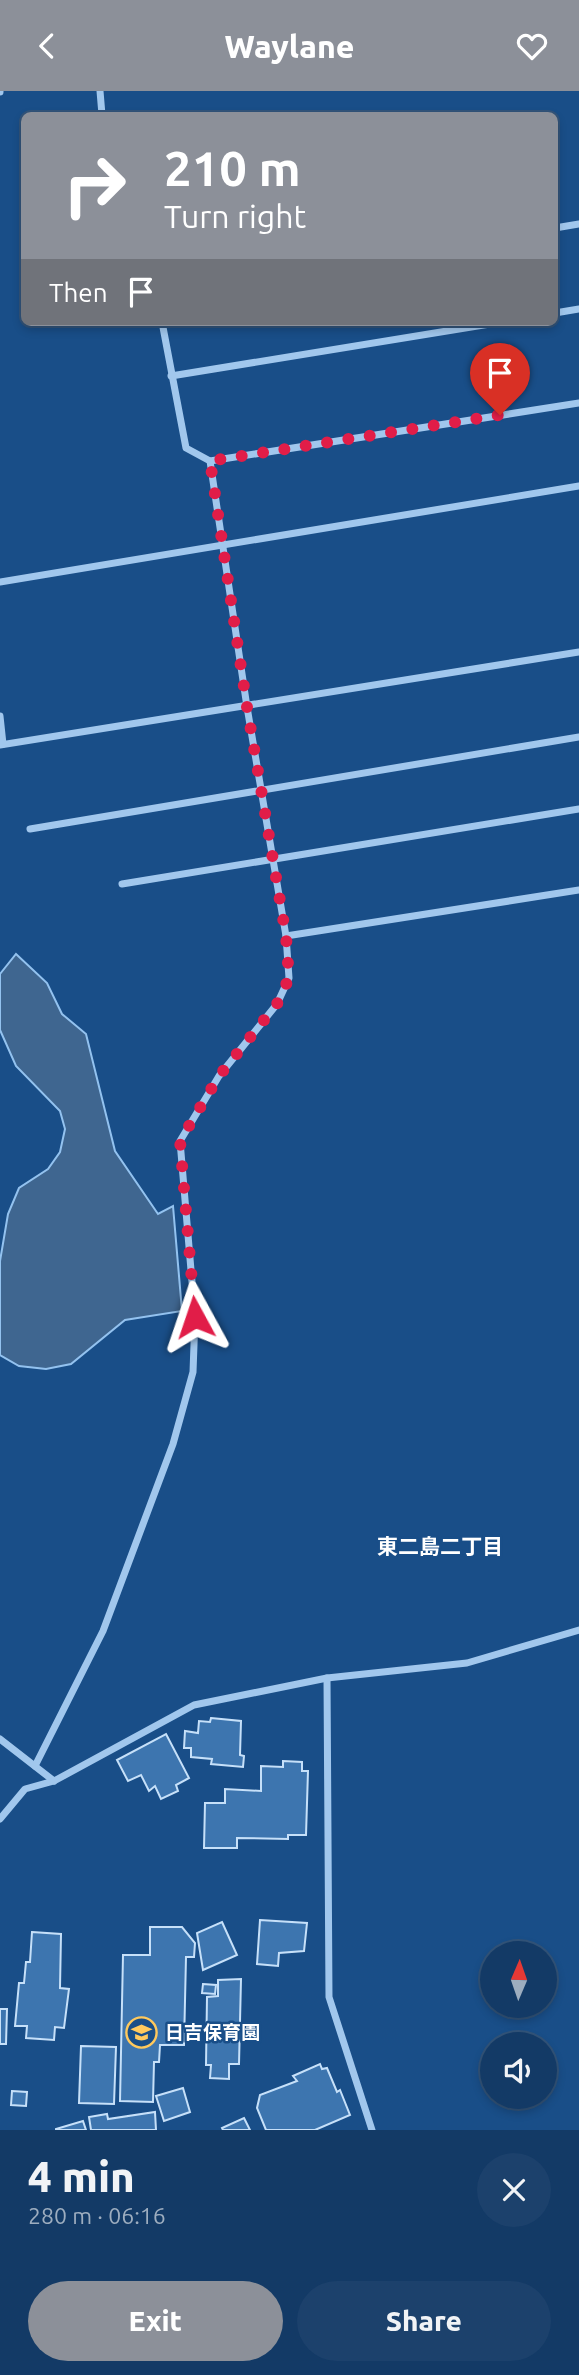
<!DOCTYPE html>
<meta charset="utf-8">
<style>
body{margin:0;font-family:Ubuntu,"Noto Sans JP",sans-serif;background:#1c416c;color:#f1f3f6;height:100vh;display:flex;flex-direction:column;font-size:26px;white-space:nowrap}
*{box-sizing:border-box;margin:0}
p{font-size:23px;color:#9dadbf}
.icon{flex:none;width:38px;height:38px;fill:none;stroke:currentColor;stroke-width:2;stroke-linecap:round;stroke-linejoin:round}
.map{position:relative;height:2039px;overflow:hidden}
.details{display:flex;flex-direction:column;background:#133a66;flex:1}
.details>*{flex:none}
.top-card{position:absolute;left:21px;top:21px;width:537px;height:214px;border-radius:10px;box-shadow:0 4px 10px #0003,0 0 0 2px #32547a;background:#8c9099;color:#fff;overflow:hidden}
.needle{width:46px;rotate:2deg}
.tools{position:absolute;left:480px;top:1850px;display:grid;gap:14px}
.tools a{display:grid;place-items:center;width:77px;height:77px;border-radius:50%;background:#133a66;box-shadow:0 4px 10px #0003,0 0 0 2px #32547a;font-size:35px}
.pin{position:absolute;display:grid;place-items:center;width:60px;height:60px;color:#fff;margin:-72px -30px;border-radius:50% 50% 50% 0;rotate:-45deg;box-shadow:0 0 7px #0007}
.pin .icon{rotate:45deg}
.me{position:absolute;width:77px;margin:-38px;rotate:355deg;stroke-linejoin:round;filter:drop-shadow(0 0 5px #0008)}
.turn{display:flex;align-items:center;gap:24px;height:147px;padding:0 28px;font-size:32px}
.turn .icon{width:91px;height:91px;stroke-width:2.5}
.turn b{display:block;font-size:49px;line-height:60px}
.then{display:flex;align-items:center;height:66px;padding:0 28px;background:#0003;gap:14px;font-size:26px}
.round{display:grid;place-items:center;flex:none;width:74px;height:74px;border-radius:37px;background:#1c416c}
.head{display:flex;align-items:center;justify-content:space-between;height:119px;padding:0 28px}
h1{font-size:42px;font-weight:800;line-height:52px}
.cta{display:flex;gap:14px;margin-top:auto;padding:14px 28px}
.cta a{flex:1;height:80px;border-radius:42px;background:#8c9099;color:#fff;font-size:28px;font-weight:800;line-height:80px;text-align:center}
.cta a+a{background:#1c416c;color:#f1f3f6}
header{display:flex;justify-content:space-between;align-items:center;height:91px;padding:0 28px;background:#8c9099;color:#fff;font-size:32px;font-weight:800}
.map>svg:first-child{display:block}
.water{fill:#3f6690;stroke:#93c2ef;stroke-width:2}
.building{fill:#3d75af;stroke:#c6e0f9;stroke-width:2}
.lines{fill:none;stroke-linecap:round;stroke-linejoin:round}
.minor{stroke:#a1c7ed;stroke-width:7}
.route{stroke:#e11d48;stroke-width:12;stroke-dasharray:0 21.6}
.labels{text-anchor:middle;stroke-width:5;stroke-linejoin:round;paint-order:stroke}
.poi-label{font-size:19px;font-weight:bold;fill:#fff;stroke:#194e88;text-anchor:start}
.neighbourhood-label{font-size:21px;font-weight:bold;fill:#fff;stroke:#194e88}
</style>
<header><svg class="icon" aria-label="back" viewBox="0 0 24 24"><path d="M15 5l-7 7 7 7"/></svg>Waylane<svg class="icon" aria-label="heart" viewBox="0 0 24 24"><path d="M12 20l-8-8c-3-5 5-10 8-4 3-6 11-1 8 4z"/></svg></header>
<div class="map">
<svg width="579" height="2039" viewBox="0 0 579 2039">
<rect width="100%" height="100%" fill="#194e88"/>
<!-- water -->
<path class="water" d="M 16,863 L 47,892 L 62,923 L 86,943 L 115,1060 L 158,1123 L 173,1115 L 182,1220 L 125,1229 L 71,1273 L 46,1278 L 19,1275 L 0,1264 L 0,1170 L 8,1123 L 19,1097 L 48,1078 L 60,1061 L 65,1038 L 60,1020 L 16,975 L 0,939 L 0,883 Z"/>
<!-- building -->
<g class="building">
<path d="M 211,1627 L 241,1630 L 240,1664 L 244,1665 L 243,1676 L 211,1673 L 212,1668 L 191,1666 L 191,1657 L 184,1657 L 185,1640 L 198,1642 L 199,1630 L 210,1631 Z"/>
<path d="M 166,1643 L 189,1687 L 176,1694 L 178,1700 L 161,1708 L 155,1695 L 149,1700 L 141,1684 L 128,1690 L 117,1669 Z"/>
<path d="M 283,1670 L 302,1671 L 302,1680 L 308,1680 L 306,1744 L 288,1744 L 288,1748 L 237,1747 L 237,1757 L 204,1757 L 205,1712 L 225,1712 L 225,1698 L 261,1700 L 261,1675 L 283,1676 Z"/>
<path d="M 260,1829 L 307,1832 L 304,1860 L 279,1862 L 278,1875 L 257,1873 Z"/>
<path d="M 222,1831 L 237,1864 L 203,1879 L 197,1842 Z"/>
<path d="M 150,1836 L 182,1836 L 195,1852 L 194,1866 L 186,1866 L 184,1954 L 160,1954 L 159,1971 L 154,1971 L 153,2011 L 120,2010 L 123,1864 L 150,1864 Z"/>
<path d="M 32,1841 L 61,1843 L 60,1897 L 69,1898 L 64,1937 L 55,1936 L 54,1949 L 26,1947 L 27,1935 L 15,1935 L 19,1892 L 24,1892 L 26,1871 L 30,1871 Z"/>
<path d="M 241,1888 L 239,1973 L 229,1973 L 229,1988 L 210,1987 L 211,1974 L 206,1974 L 207,1906 L 218,1905 L 218,1889 Z"/>
<path d="M 203,1893 L 216,1894 L 215,1903 L 202,1902 Z"/>
<path d="M 0,1918 L 7,1918 L 6,1953 L 0,1953 Z"/>
<path d="M 81,1955 L 116,1956 L 114,2013 L 79,2012 Z"/>
<path d="M 320,1973 L 322,1978 L 327,1977 L 337,2001 L 340,1999 L 350,2024 L 315,2039 L 266,2039 L 257,2017 L 260,2004 L 297,1990 L 293,1985 Z"/>
<path d="M 183,1997 L 190,2021 L 164,2030 L 156,2005 Z"/>
<path d="M 12,2000 L 27,2001 L 26,2015 L 11,2014 Z"/>
<path d="M 155,2021 L 156,2039 L 91,2039 L 89,2026 L 107,2023 L 108,2028 Z"/>
<path d="M 244,2027 L 250,2039 L 223,2039 L 222,2037 Z"/>
<path d="M 83,2030 L 86,2039 L 56,2039 L 56,2038 Z"/>
</g>
<g class="lines">
<!-- minor -->
<g class="minor">
<path d="M 100,0 L 102,24"/>
<path d="M 0,1 L 0,0"/>
<path d="M 555,137 L 579,133"/>
<path d="M 555,222 L 579,218"/>
<path d="M 171,285 L 502,231"/>
<path d="M 210,370 L 579,312"/>
<path d="M 0,491 L 579,395"/>
<path d="M 0,625 L 3,653"/>
<path d="M 0,654 L 579,561"/>
<path d="M 30,738 L 579,646"/>
<path d="M 122,793 L 579,718"/>
<path d="M 286,845 L 579,799"/>
<path d="M 327,1587 L 329,1906 L 372,2039"/>
<path d="M 0,1648 L 54,1690"/>
<path d="M 35,1675 L 103,1540 L 173,1353 L 193,1281 L 195,1226 L 180,1050 L 219,985 L 277,913 L 289,887 L 286,845 L 247,616 L 210,370 L 186,357 L 162,231"/>
<path d="M 0,1728 L 25,1698 L 54,1690 L 194,1614 L 327,1587 L 467,1572 L 579,1539"/>
</g>
</g>
<g class="lines">
<!-- route -->
<path class="route" d="M 195,1226 L 180,1050 L 219,985 L 277,913 L 289,887 L 286,845 L 247,616 L 210,370 L 500,324"/>
</g>
<!-- icons -->
<defs>
<symbol id="school-ring" viewBox="-11 -11 22 22"><circle r="9.5" fill="#194e88" stroke="#ffc95d" stroke-width="1.5"/><path d="M0-5L7-2L0 1L-7-2ZM-4 1L0 2.5L4 1V4Q0 6-4 4Z" fill="#ffc95d"/></symbol>
</defs>
<g fill-rule="evenodd">
<use href="#school-ring" x="124" y="1924" width="35" height="35"/>
</g>
<g class="labels">
<!-- poi labels -->
<g class="poi-label">
<text x="165" y="1948">日吉保育園</text>
</g>
<!-- neighbourhood labels -->
<g class="neighbourhood-label">
<text x="440" y="1463">東二島二丁目</text>
</g>
</g>
</svg>
<div class="tools">
<a><svg class="needle" viewBox="-14 -14 28 28"><path d="M0-13l5 13h-10z" fill="#e53935"/><path d="M0 13l5-13h-10z" fill="#9dadbf"/></svg></a>
<a><svg class="icon" aria-label="sound" viewBox="0 0 24 24"><path d="M4 9h4l5-4v14l-5-4H4zM17 9q2 3 0 6"/></svg></a>
</div>
<div class="pin" style="left:500px;top:324px;background:#d93025"><svg class="icon" aria-label="arrive" viewBox="0 0 24 24"><path d="M6 21V4h12l-3 4 3 4H6"/></svg></div>
<svg class="me" style="left:195px;top:1226px" viewBox="-20 -20 40 40"><path d="M0-17L14 15 0 8-14 15z" fill="#e11d48" stroke="#fff" stroke-width="4"/></svg>
<div class="top-card">
<div class="turn"><svg class="icon" aria-label="right" viewBox="0 0 24 24"><path d="M7 20v-9h11M14 6l5 5-5 5"/></svg><div><b>210 m</b>Turn right</div></div>
<div class="then">Then<svg class="icon" aria-label="arrive" viewBox="0 0 24 24"><path d="M6 21V4h12l-3 4 3 4H6"/></svg></div>
</div>
</div>
<section class="details">
<div class="head"><div><h1>4 min</h1><p>280 m · 06:16</p></div><a class="round"><svg class="icon" aria-label="close" viewBox="0 0 24 24"><path d="M6 6l12 12M18 6L6 18"/></svg></a></div>
<div class="cta"><a>Exit</a><a>Share</a></div>
</section>
